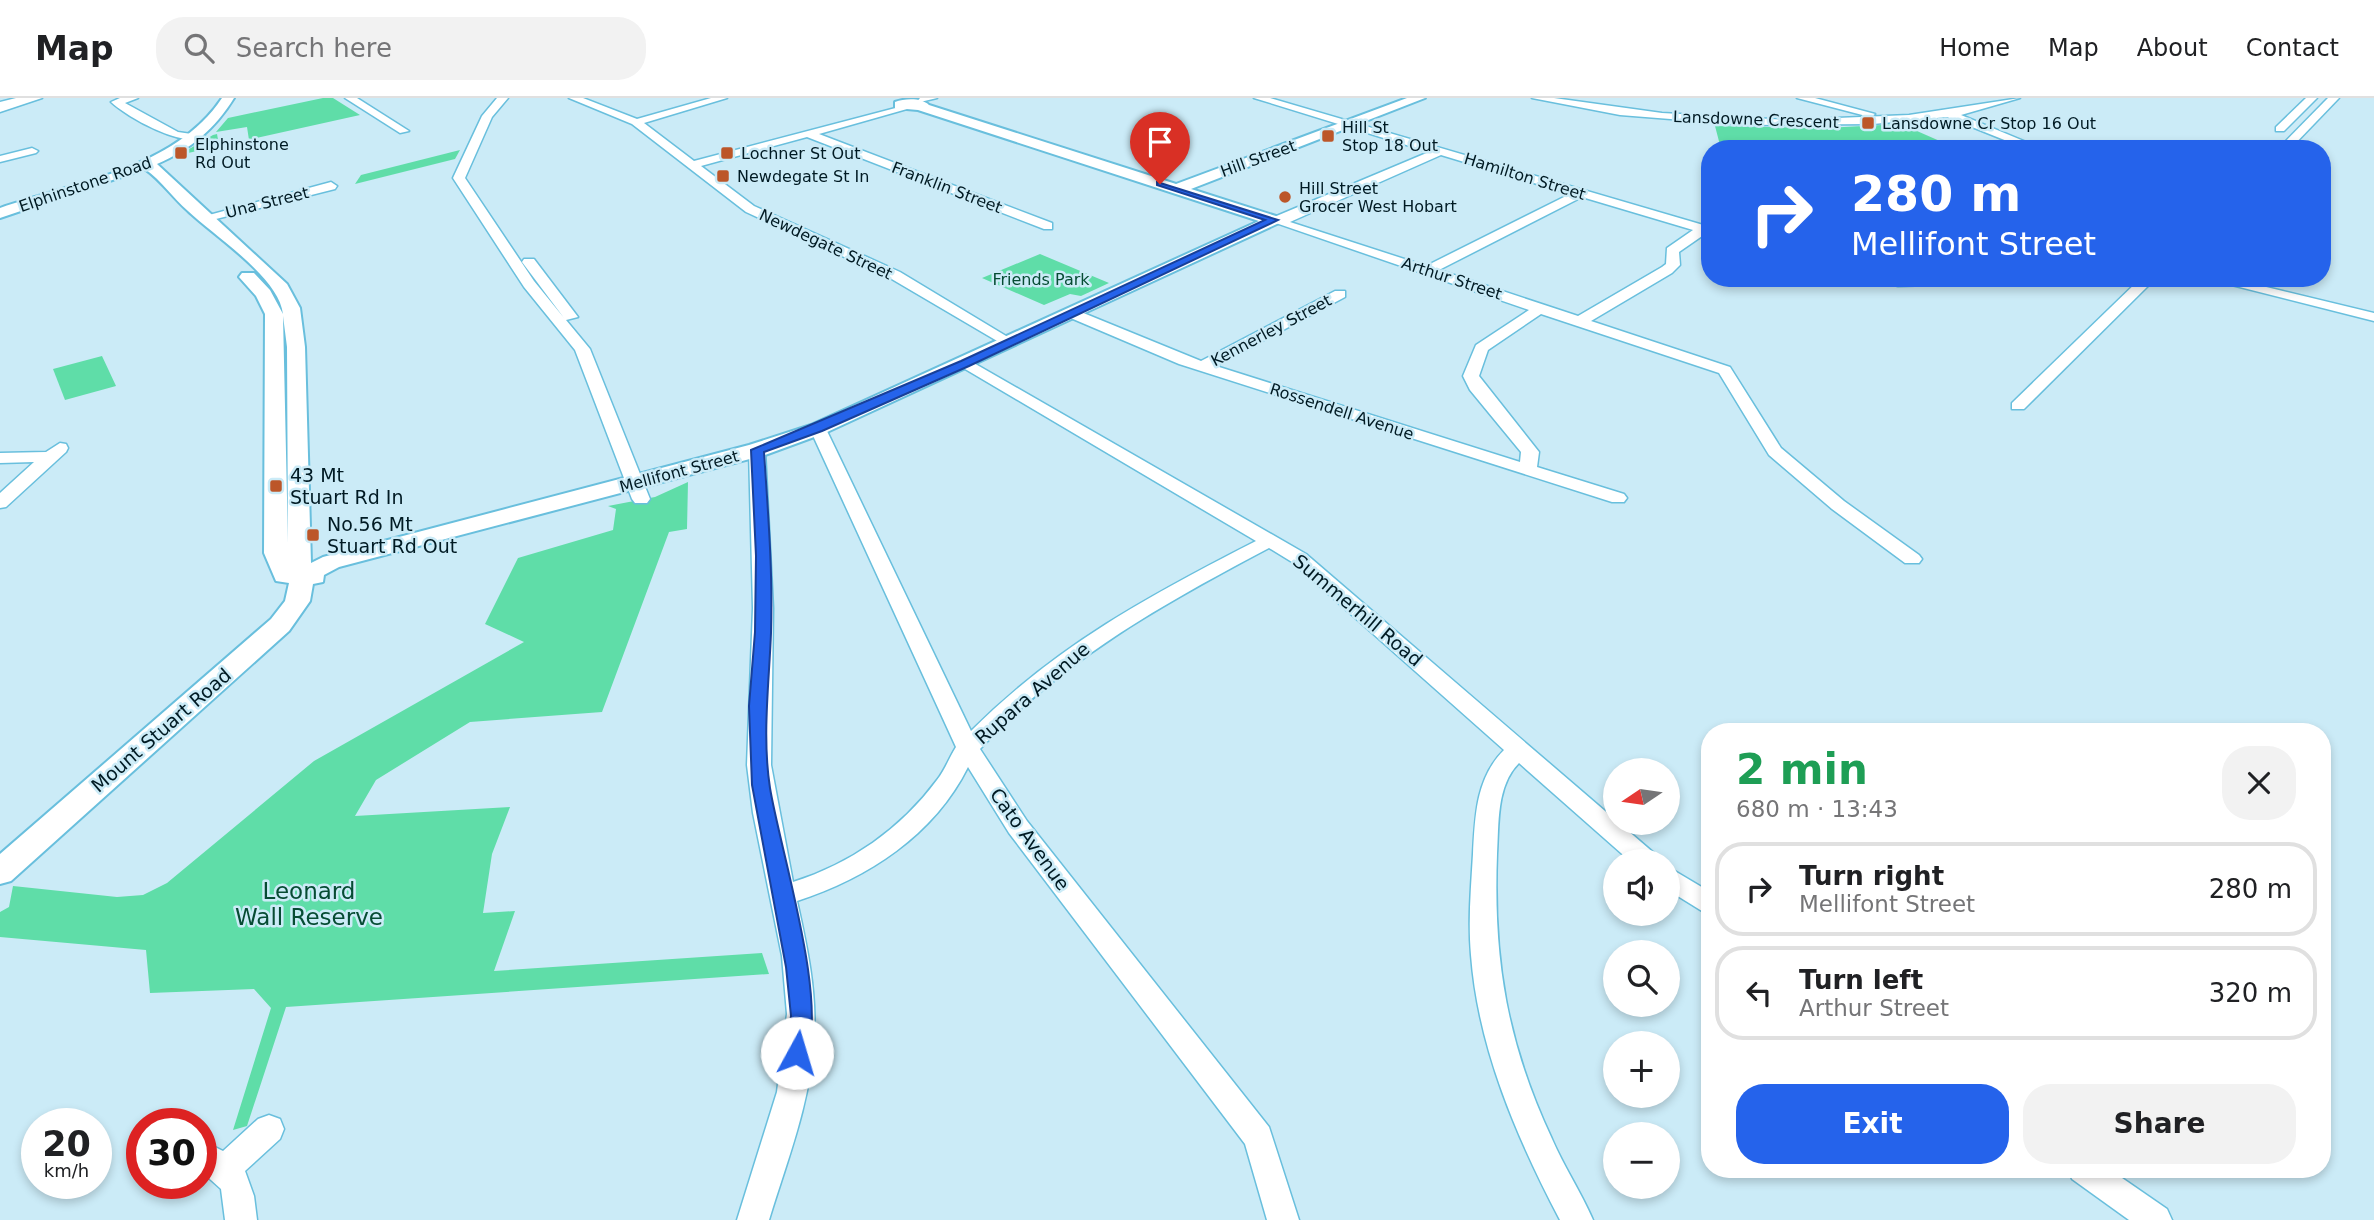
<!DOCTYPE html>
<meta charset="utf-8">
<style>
body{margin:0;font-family:"DejaVu Sans",sans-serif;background:#f2f2f2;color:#202124;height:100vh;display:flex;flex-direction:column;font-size:26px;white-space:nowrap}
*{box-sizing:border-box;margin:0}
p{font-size:23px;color:#757577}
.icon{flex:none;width:38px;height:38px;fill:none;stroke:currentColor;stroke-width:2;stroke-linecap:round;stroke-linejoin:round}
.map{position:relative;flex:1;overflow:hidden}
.sheet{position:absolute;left:1701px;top:625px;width:630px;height:455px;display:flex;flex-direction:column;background:#fff;border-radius:28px;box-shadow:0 4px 10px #0003}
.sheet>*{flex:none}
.guide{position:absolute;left:1701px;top:42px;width:630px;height:147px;border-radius:28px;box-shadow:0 4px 10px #0003;background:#2563eb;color:#fff;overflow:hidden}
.needle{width:46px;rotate:257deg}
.tools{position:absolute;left:1603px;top:660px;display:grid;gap:14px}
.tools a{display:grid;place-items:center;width:77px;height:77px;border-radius:50%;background:#fff;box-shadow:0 4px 10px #0003;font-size:35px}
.speed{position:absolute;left:21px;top:1010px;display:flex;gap:14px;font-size:35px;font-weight:700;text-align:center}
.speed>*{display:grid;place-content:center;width:91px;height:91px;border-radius:50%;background:#fff;box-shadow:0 4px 10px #0003;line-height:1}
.speed small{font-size:18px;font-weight:400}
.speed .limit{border:10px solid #d22;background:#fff;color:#111}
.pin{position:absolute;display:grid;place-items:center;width:60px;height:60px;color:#fff;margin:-72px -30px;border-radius:50% 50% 50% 0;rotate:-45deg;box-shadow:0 0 7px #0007}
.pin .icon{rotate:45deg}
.me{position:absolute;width:77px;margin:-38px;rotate:6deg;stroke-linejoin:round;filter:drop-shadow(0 0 5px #0008)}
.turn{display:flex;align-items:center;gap:24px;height:147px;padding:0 35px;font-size:32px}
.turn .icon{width:91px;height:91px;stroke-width:2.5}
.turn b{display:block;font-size:49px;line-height:60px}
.round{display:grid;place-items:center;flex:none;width:74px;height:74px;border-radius:28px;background:#f2f2f2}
.summary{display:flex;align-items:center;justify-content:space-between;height:119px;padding:0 35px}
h1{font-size:42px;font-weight:700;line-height:52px;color:#1e9e55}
.cta{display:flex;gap:14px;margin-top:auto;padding:14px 35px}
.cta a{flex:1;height:80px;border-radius:28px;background:#2563eb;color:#fff;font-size:28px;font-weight:700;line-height:80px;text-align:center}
.cta a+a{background:#f2f2f2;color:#202124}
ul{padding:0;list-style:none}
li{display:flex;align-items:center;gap:21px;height:94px;margin:0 14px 10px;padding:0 21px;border:4px solid #e0e0e0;border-radius:28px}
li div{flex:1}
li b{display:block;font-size:26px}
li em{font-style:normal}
header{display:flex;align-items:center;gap:42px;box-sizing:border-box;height:98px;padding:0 35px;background:#fff;border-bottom:2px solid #e0e0e0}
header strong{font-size:33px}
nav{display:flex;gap:38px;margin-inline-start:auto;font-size:24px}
.search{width:490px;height:63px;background:#f2f2f2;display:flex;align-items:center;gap:18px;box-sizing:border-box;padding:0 24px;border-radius:28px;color:#757577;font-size:26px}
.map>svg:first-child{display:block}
.green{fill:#5fdda8}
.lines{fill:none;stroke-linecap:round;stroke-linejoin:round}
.minor-casing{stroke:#69bfdd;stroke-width:3}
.tertiary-casing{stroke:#69bfdd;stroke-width:4}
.secondary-casing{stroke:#69bfdd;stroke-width:3}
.minor{fill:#fff;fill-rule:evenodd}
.tertiary{fill:#fff;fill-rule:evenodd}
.secondary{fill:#fff;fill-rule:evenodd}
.route{fill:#2563eb;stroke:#184099;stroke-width:2}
.poi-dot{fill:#bc5629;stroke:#cbebf7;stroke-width:2.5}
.labels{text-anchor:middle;stroke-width:5;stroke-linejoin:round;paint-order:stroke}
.far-street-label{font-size:16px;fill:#001a23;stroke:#cbebf7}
.far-poi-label{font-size:16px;fill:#001a23;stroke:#cbebf7;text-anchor:start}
.far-park-label{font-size:16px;fill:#064c33;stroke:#cbebf7}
.poi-label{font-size:19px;fill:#001a23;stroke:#cbebf7;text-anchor:start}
.street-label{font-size:19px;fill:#001a23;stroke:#cbebf7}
.near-park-label{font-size:23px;fill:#064c33;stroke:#cbebf7}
</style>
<header>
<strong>Map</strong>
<div class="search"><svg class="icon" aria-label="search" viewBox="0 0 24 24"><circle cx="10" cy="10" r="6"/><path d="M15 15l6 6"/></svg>Search here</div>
<nav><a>Home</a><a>Map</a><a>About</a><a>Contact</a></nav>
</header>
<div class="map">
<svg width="2374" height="1122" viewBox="0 0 2374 1122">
<rect width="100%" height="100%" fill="#cbebf7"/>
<!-- green -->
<g class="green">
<path d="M 323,0 L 333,0 L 360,17 L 179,57 L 213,37 L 217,36 L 219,47 L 249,42 L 247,29 L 216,34 L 228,20 Z"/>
<path d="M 1901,26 L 1958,51 L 1721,51 L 1715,28 L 1825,30 Z"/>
<path d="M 460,52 L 455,61 L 355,86 L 361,77 Z"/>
<path d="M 1040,156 L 1109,185 L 1081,198 L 1070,196 L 1044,207 L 982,180 Z"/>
<path d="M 102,258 L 116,288 L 65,302 L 53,271 Z"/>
<path d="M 688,384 L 687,431 L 669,434 L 602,614 L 470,624 L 376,682 L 355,718 L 510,709 L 492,756 L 483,815 L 515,813 L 494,873 L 762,855 L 769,876 L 286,909 L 247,1028 L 233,1032 L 271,910 L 254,891 L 150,895 L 146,852 L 0,839 L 0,814 L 9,809 L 13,788 L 117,799 L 143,797 L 167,785 L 314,663 L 524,544 L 485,526 L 518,460 L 613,432 L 616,411 L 608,408 L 655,399 Z"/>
</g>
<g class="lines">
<defs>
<g id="minor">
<path d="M 120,0 L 138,0 L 125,5 L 178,34 L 205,38 C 185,52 127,19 111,4 Z"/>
<path d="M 345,0 L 357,0 L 409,33 L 400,35 Z"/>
<path d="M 497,0 L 508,0 L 492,19 L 465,80 L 534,183 L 564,220 L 522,164 L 524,161 L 534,161 L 578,219 L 566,222 L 590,251 L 650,401 L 647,405 L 635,405 L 632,401 L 575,252 L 524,189 L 453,80 L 482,18 Z"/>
<path d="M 569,0 L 583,0 L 637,21 L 711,0 L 727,0 L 644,25 L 694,63 L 907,7 L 907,11 L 819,36 L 1052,125 L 1052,131 L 1044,131 L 807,39 L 701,68 L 754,108 L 900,174 L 1016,244 L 1009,248 L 1004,247 L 890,180 L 746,114 L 632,26 Z"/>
<path d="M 920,0 L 937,0 L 916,5 Z"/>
<path d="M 1254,0 L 1270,0 L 1710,129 L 1710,137 L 1705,136 L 1679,154 L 1680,167 L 1672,175 L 1591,223 L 1730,269 L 1781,350 L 1844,403 L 1919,457 L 1922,461 L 1919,465 L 1905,465 L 1832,411 L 1769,357 L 1719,275 L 1541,216 L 1488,252 L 1479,278 L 1539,354 L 1537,369 L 1624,396 L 1627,400 L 1624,404 L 1612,404 L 1179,266 L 1066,218 L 1066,212 L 1076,212 L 1201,263 L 1335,193 L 1345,193 L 1345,199 L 1216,268 L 1520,364 L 1521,354 L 1470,292 L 1463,278 L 1476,247 L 1529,212 L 1267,122 L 1429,54 ZM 1441,57 L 1570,96 L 1426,168 L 1290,124 ZM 1582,99 L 1693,132 L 1667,150 L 1666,166 L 1662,169 L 1578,218 L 1439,172 Z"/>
<path d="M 1532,0 L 1554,0 L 1662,15 L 1789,22 L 1909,17 L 2020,0 L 1961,17 L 2043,51 L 2027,51 L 1947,19 L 1873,26 L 1746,27 L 1620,17 Z"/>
<path d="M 1797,0 L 1815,0 L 1875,16 L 1870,19 Z"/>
<path d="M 2306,0 L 2317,0 L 2284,33 L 2276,33 L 2276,29 Z"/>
<path d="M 2328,0 L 2339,0 L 2290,51 L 2278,51 Z"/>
<path d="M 32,50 L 38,53 L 36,55 L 0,64 L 0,58 Z"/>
<path d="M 331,84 L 337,88 L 335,91 L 204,124 L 198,120 Z"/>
<path d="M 1866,180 L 2043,180 L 2036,184 L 1898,188 Z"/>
<path d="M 2141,180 L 2156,180 L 2024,311 L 2012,311 L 2012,305 Z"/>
<path d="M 2204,180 L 2229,180 L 2374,215 L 2374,223 Z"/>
<path d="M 965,260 L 1306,456 L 1655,756 L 1658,763 L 1630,763 L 1519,665 C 1496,688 1499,726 1497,756 C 1493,862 1507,945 1552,1041 C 1564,1069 1581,1094 1593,1122 L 1560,1122 C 1517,1040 1478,950 1471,857 C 1468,823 1471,790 1473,756 C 1475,718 1476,680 1504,652 L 1292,464 L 1269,450 C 1163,506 1062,562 980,651 L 1027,723 L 1269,1029 L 1299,1122 L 1267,1122 L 1245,1046 L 1009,735 L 968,669 C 934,737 868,780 797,803 C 807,848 817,894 814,941 C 811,1003 787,1063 769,1122 L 737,1122 L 777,994 L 787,916 L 782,858 L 753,715 L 747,667 L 753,510 L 749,352 L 751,348 L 757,347 L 765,352 L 773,510 L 771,667 L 793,784 C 850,766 901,731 937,682 C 945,672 949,660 956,649 L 810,331 L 812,327 L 824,327 L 826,331 L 971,633 C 1056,548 1150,497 1256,443 L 960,268 L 960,262 Z"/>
<path d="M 60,345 L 66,346 L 68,350 L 66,354 L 6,409 L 0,410 L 0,395 L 34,364 L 0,365 L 0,355 L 46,354 Z"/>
<path d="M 1668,769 L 1710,794 L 1710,818 L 1668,792 Z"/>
<path d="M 269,1017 L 280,1021 L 284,1031 L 280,1041 L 245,1073 L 254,1098 L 257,1122 L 225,1122 L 221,1091 L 201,1073 L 201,1042 L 223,1053 L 258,1021 Z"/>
<path d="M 2068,1071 L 2109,1071 L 2167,1111 L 2172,1122 L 2129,1122 L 2072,1081 Z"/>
</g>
<path id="tertiary" d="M 222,0 L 234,0 C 215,31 191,51 157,66 L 287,186 L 300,210 L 305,249 L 311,465 L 323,459 L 749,347 L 811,327 L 1259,123 L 918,12 L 895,10 L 895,4 C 906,0 922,0 929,7 L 1176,86 L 1407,0 L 1425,0 L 1191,91 L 1279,119 L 1279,125 L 825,335 L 765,357 L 339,469 L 324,477 L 323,484 L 313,486 L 310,503 L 289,533 L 11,783 L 0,786 L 0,756 L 271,521 L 285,503 L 289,485 L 276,483 L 264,455 L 265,216 L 256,198 L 239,179 L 242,175 L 254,175 L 270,192 L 283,216 C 279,179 213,137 188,113 C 173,100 162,83 145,71 L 0,120 L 0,110 C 75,84 175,71 222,0 ZM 283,218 L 287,249 L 288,445 Z"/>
<path id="secondary" d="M 16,0 L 42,0 L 0,14 L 0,4 Z"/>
</defs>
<!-- minor casing -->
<use href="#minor" class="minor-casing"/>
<!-- tertiary casing -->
<use href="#tertiary" class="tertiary-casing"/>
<!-- secondary casing -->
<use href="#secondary" class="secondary-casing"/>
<!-- minor -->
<use href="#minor" class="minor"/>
<!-- tertiary -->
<use href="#tertiary" class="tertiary"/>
<!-- secondary -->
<use href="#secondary" class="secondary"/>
</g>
<!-- route -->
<path class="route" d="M 1157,84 L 1278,122 L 969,268 L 822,333 L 764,354 C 768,414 773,475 771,535 C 769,586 762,639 770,690 C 780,752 830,907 805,962 L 797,964 L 789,962 L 786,955 L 791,918 L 786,869 L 752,687 L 749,608 L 755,534 L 756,458 L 751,352 L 961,263 L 1265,122 L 1157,87 Z"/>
<!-- markers -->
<g class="poi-dot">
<rect x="1861" y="18" width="14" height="14" rx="3.5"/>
<rect x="1321" y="31" width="14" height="14" rx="3.5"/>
<rect x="174" y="48" width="14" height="14" rx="3.5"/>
<rect x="720" y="48" width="14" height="14" rx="3.5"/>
<rect x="716" y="71" width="14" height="14" rx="3.5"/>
<circle cx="1285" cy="99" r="7"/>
<rect x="269" y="381" width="14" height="14" rx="3.5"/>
<rect x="306" y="430" width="14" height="14" rx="3.5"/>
</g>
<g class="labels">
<!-- far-street labels -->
<g class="far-street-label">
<text transform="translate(1756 21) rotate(2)" y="6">Lansdowne Crescent</text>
<text transform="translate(1258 60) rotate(-20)" y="6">Hill Street</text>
<text transform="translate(1525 78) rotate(17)" y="6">Hamilton Street</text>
<text transform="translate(85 86) rotate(-19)" y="6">Elphinstone Road</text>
<text transform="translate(947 89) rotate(21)" y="6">Franklin Street</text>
<text transform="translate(267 104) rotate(-14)" y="6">Una Street</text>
<text transform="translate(826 146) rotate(25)" y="6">Newdegate Street</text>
<text transform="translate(1452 180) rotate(18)" y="6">Arthur Street</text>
<text transform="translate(1271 232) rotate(-28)" y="6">Kennerley Street</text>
<text transform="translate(1342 313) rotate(18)" y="6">Rossendell Avenue</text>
<text transform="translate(679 373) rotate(-15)" y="6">Mellifont Street</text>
</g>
<!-- far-poi labels -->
<g class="far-poi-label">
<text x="1882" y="31">Lansdowne Cr Stop 16 Out</text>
<text x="1342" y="35">Hill St<tspan x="1342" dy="18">Stop 18 Out</tspan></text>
<text x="195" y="52">Elphinstone<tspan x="195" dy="18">Rd Out</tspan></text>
<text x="741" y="61">Lochner St Out</text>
<text x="737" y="84">Newdegate St In</text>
<text x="1299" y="96">Hill Street<tspan x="1299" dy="18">Grocer West Hobart</tspan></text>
</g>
<!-- far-park labels -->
<g class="far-park-label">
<text x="1041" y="187">Friends Park</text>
</g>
<!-- poi labels -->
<g class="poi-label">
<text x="290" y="384">43 Mt<tspan x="290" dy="22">Stuart Rd In</tspan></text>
<text x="327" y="433">No.56 Mt<tspan x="327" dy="22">Stuart Rd Out</tspan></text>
</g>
<!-- street labels -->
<g class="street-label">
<text transform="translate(1358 512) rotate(40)" y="7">Summerhill Road</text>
<text transform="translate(1032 595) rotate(-41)" y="7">Rupara Avenue</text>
<text transform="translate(161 632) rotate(-41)" y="7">Mount Stuart Road</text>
<text transform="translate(1030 741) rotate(54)" y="7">Cato Avenue</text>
</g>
<!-- near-park labels -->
<g class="near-park-label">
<text x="309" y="801">Leonard<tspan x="309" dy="26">Wall Reserve</tspan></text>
</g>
</g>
</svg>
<div class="tools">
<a><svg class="needle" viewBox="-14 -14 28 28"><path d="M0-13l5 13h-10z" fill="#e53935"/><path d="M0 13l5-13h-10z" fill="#757577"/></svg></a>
<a><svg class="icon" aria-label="sound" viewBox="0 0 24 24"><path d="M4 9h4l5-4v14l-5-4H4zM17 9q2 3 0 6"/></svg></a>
<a><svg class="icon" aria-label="search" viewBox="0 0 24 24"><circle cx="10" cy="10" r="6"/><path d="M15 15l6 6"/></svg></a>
<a>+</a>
<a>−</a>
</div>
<div class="speed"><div>20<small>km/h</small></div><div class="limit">30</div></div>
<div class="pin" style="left:1160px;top:86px;background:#d93025"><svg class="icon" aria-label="arrive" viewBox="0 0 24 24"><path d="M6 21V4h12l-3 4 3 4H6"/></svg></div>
<svg class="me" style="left:797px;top:955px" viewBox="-20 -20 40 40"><circle r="19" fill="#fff"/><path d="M0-13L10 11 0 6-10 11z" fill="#2563eb"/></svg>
<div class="guide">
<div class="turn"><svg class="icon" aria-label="right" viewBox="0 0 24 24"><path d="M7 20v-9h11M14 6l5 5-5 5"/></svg><div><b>280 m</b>Mellifont Street</div></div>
</div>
<section class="sheet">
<div class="summary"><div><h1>2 min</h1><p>680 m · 13:43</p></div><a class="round"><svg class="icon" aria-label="close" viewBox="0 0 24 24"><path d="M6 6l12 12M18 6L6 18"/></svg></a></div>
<ul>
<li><svg class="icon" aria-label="right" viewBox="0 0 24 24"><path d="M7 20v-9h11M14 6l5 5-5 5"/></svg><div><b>Turn right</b><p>Mellifont Street</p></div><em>280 m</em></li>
<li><svg class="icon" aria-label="left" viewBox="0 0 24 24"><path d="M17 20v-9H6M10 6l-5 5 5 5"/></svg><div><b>Turn left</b><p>Arthur Street</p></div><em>320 m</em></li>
</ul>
<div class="cta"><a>Exit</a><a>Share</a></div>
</section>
</div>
